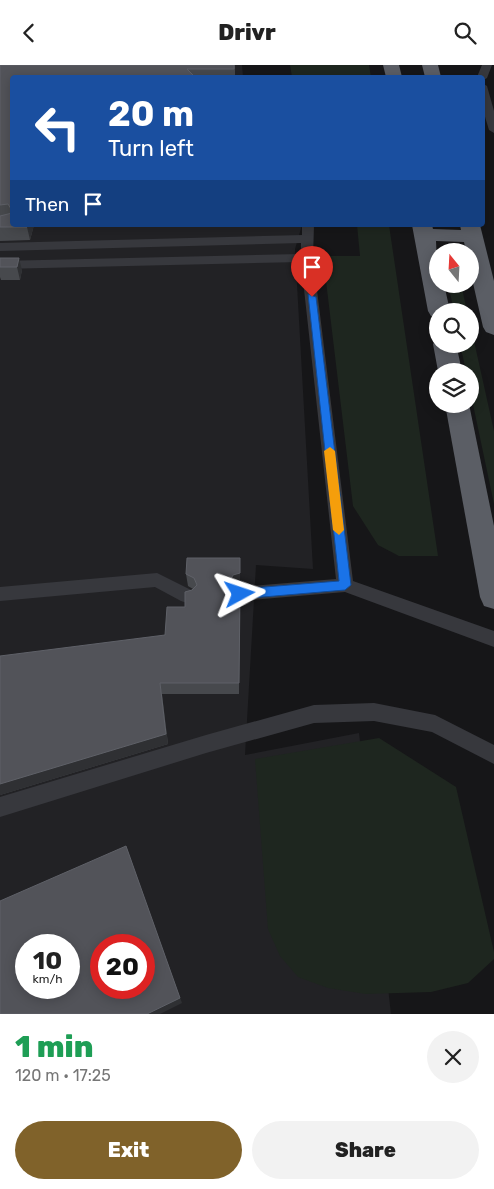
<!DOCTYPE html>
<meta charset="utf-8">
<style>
body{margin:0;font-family:Rubik,sans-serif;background:#f2f2f2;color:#222;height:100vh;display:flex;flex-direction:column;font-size:19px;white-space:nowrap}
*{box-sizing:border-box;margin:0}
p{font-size:16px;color:#767676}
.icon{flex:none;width:28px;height:28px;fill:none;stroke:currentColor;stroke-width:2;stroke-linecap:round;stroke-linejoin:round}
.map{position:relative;height:949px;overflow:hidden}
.drawer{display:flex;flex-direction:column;background:#fff;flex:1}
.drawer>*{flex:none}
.hud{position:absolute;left:10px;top:10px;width:475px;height:152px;border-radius:5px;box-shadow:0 2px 12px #0003;background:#1a4fa0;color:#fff;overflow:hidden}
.needle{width:32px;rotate:342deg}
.fabs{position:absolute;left:429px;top:178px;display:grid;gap:10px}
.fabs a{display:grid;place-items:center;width:50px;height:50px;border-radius:50%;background:#fff;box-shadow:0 2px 12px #0003;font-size:25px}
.speed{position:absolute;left:15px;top:869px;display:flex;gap:10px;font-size:25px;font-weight:700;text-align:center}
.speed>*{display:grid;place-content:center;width:65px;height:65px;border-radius:50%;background:#fff;box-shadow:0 2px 12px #0003;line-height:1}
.speed small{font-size:12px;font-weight:400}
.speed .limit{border:8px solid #d22;background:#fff;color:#111}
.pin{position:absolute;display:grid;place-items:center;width:42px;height:42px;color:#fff;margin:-51px -21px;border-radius:50% 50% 50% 0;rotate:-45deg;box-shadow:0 0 5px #0007}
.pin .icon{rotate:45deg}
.me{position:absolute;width:55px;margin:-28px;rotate:85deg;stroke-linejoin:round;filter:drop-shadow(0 0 4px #0008)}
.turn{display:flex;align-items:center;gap:18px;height:105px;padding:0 15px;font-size:22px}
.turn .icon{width:65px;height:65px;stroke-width:2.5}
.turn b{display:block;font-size:35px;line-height:42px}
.then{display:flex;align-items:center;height:48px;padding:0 15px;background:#0003;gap:10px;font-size:19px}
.round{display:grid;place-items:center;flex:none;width:52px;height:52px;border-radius:26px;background:#f2f2f2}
.headline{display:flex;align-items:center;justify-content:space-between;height:85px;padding:0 15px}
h1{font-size:30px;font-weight:800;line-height:38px;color:#1e9e55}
.cta{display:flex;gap:10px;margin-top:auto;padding:10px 15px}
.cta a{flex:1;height:58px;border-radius:30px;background:#80622a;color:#fff;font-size:20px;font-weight:800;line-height:58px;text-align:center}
.cta a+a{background:#f2f2f2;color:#222}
header{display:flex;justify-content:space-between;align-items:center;height:65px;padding:0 15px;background:#fff;font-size:22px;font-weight:800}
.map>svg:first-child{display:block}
.built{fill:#222225;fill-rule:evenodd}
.green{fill:#1e261f}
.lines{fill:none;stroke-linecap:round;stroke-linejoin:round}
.service{fill:#37383d;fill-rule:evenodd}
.trunk{fill:#5b5e65;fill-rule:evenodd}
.wall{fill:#47494d}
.shaded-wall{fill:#2f3033}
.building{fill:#525359;stroke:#5f6168;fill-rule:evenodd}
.route{fill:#1a73e8;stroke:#114b97}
.slow{fill:#f59e0b}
</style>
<header><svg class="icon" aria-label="back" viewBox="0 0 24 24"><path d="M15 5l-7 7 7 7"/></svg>Drivr<svg class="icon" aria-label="search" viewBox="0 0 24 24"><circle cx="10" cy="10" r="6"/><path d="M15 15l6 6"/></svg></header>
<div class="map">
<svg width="494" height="949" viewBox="0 0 494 949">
<rect width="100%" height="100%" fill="#161618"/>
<!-- built -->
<path class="built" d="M 0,0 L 242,0 L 243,12 L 12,12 L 12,160 L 302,160 L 295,184 L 313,504 L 256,500 L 245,690 L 359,668 L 391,949 L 0,949 ZM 26,880 L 69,880 L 69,922 L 26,922 ZM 101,880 L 144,880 L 144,922 L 101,922 Z"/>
<!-- green -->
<g class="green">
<path d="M 290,0 L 369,0 L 371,12 L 292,12 Z"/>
<path d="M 357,160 L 389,160 L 438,491 L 399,491 L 378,480 L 353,441 L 323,191 L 360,191 Z"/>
<path d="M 448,219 L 461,219 L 467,246 L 454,246 Z"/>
<path d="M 470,258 L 494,366 L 494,439 L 470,325 L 470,306 L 466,306 L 460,279 L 470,279 Z"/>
<path d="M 379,673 L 456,722 L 494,887 L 494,894 L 468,918 L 431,927 L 366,929 L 328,923 L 298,912 L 280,891 L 268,864 L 255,694 Z"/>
</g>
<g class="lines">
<!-- service -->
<g class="service">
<path d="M 482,0 L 492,0 L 487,13 L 482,16 L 482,12 L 477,12 Z"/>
<path d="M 482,18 L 487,21 L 494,46 L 494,68 L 489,65 L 482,42 Z"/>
<path d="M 302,160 L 314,160 L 313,193 L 353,516 L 494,566 L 494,582 L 345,527 L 240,536 L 234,534 L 232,529 L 234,524 L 240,522 L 336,514 L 301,197 L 0,204 L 0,196 L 301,189 L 301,178 L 0,186 L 0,178 L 302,170 Z"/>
<path d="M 157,508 L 193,526 L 196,531 L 193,536 L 187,538 L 181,536 L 155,522 L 0,536 L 0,522 Z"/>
<path d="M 374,638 L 435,650 L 494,680 L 494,699 L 432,667 L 374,656 L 314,658 L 206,688 L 0,752 L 0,732 L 206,670 L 314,640 Z"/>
</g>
<!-- trunk -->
<g class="trunk">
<path d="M 383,0 L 399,0 L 402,12 L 386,12 Z"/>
<path d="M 422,0 L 438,0 L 441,12 L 425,12 Z"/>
<path d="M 412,160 L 432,160 L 433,164 L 461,165 L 460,160 L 480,160 L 494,216 L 494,270 L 486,267 L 483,262 L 470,205 L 470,186 L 466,186 L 464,177 L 436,176 L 438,219 L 444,219 L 450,246 L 438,246 L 438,253 L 431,251 L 428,246 Z"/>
<path d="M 438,273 L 438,279 L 456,279 L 462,306 L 438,306 L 433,279 Z"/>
<path d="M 445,339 L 469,339 L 494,461 L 494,544 L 484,541 L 480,532 Z"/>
</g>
</g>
<!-- wall -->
<g class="wall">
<path d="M 0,0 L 235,0 L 235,12 L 12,12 L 12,160 L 34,160 L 30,175 L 0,176 Z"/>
<path d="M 0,193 L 22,205 L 20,215 L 1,215 L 0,212 Z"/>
<path d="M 240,493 L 240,520 L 233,523 L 240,525 L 239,629 L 162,629 L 168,679 L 0,730 L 165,570 L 185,542 L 193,524 L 188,521 L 186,509 Z"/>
</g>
<!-- shaded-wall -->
<g class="shaded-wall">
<path d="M 27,160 L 34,160 L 30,175 L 27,162 Z"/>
<path d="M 19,193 L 22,205 L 20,215 L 17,202 Z"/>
<path d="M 240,508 L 240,520 L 233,522 L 230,528 L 230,516 L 233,510 Z"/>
<path d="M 160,618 L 168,679 L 0,730 L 0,719 Z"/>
<path d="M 126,781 L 182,938 L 160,949 L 147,949 Z"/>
</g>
<!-- building -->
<g class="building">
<path d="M 0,0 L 234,0 L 234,4 L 187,4 L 195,12 L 12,12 L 12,145 L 11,144 L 8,139 L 0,140 Z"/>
<path d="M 12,148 L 12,160 L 27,160 L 27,162 L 0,162 L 0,151 Z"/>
<path d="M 0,193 L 19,193 L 17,202 L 0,202 Z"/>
<path d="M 187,493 L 240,493 L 240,508 L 233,510 L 230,516 L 232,522 L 240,525 L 239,618 L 160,618 L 166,669 L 0,719 L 0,591 L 165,570 L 167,542 L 185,542 L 185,527 L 192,525 L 197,520 L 194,513 L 186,509 Z"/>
<path d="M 126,781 L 180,933 L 147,949 L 0,949 L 0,836 ZM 26,880 L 69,880 L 69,922 L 26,922 ZM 101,880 L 144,880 L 144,922 L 101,922 Z"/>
</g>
<!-- route -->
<path class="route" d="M 308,229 L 316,232 L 351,520 L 345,525 L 240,534 L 234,529 L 240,524 L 339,516 Z"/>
<!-- slow -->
<path class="slow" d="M 330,382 L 335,386 L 344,465 L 339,470 L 333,465 L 324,386 Z"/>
</svg>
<div class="fabs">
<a><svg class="needle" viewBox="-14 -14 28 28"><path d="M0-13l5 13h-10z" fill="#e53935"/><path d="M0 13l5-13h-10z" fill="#767676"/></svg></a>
<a><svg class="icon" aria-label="search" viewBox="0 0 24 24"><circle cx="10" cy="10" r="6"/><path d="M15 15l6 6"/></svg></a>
<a><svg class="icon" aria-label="layers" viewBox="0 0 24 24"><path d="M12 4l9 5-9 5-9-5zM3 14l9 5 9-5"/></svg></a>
</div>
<div class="speed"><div>10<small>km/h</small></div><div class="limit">20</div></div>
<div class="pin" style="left:312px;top:232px;background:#d93025"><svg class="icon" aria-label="arrive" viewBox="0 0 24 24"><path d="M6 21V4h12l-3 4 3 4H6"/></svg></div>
<svg class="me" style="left:240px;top:529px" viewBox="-20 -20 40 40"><path d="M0-17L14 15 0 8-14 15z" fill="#1a73e8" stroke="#fff" stroke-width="4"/></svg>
<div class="hud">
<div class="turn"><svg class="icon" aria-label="left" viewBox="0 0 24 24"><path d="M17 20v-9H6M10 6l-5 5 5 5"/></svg><div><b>20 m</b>Turn left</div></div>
<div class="then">Then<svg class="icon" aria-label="arrive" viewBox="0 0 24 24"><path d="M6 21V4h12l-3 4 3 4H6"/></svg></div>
</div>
</div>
<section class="drawer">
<div class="headline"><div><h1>1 min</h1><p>120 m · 17:25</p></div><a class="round"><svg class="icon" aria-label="close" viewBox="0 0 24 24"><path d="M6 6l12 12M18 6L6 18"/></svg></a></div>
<div class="cta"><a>Exit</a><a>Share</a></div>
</section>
